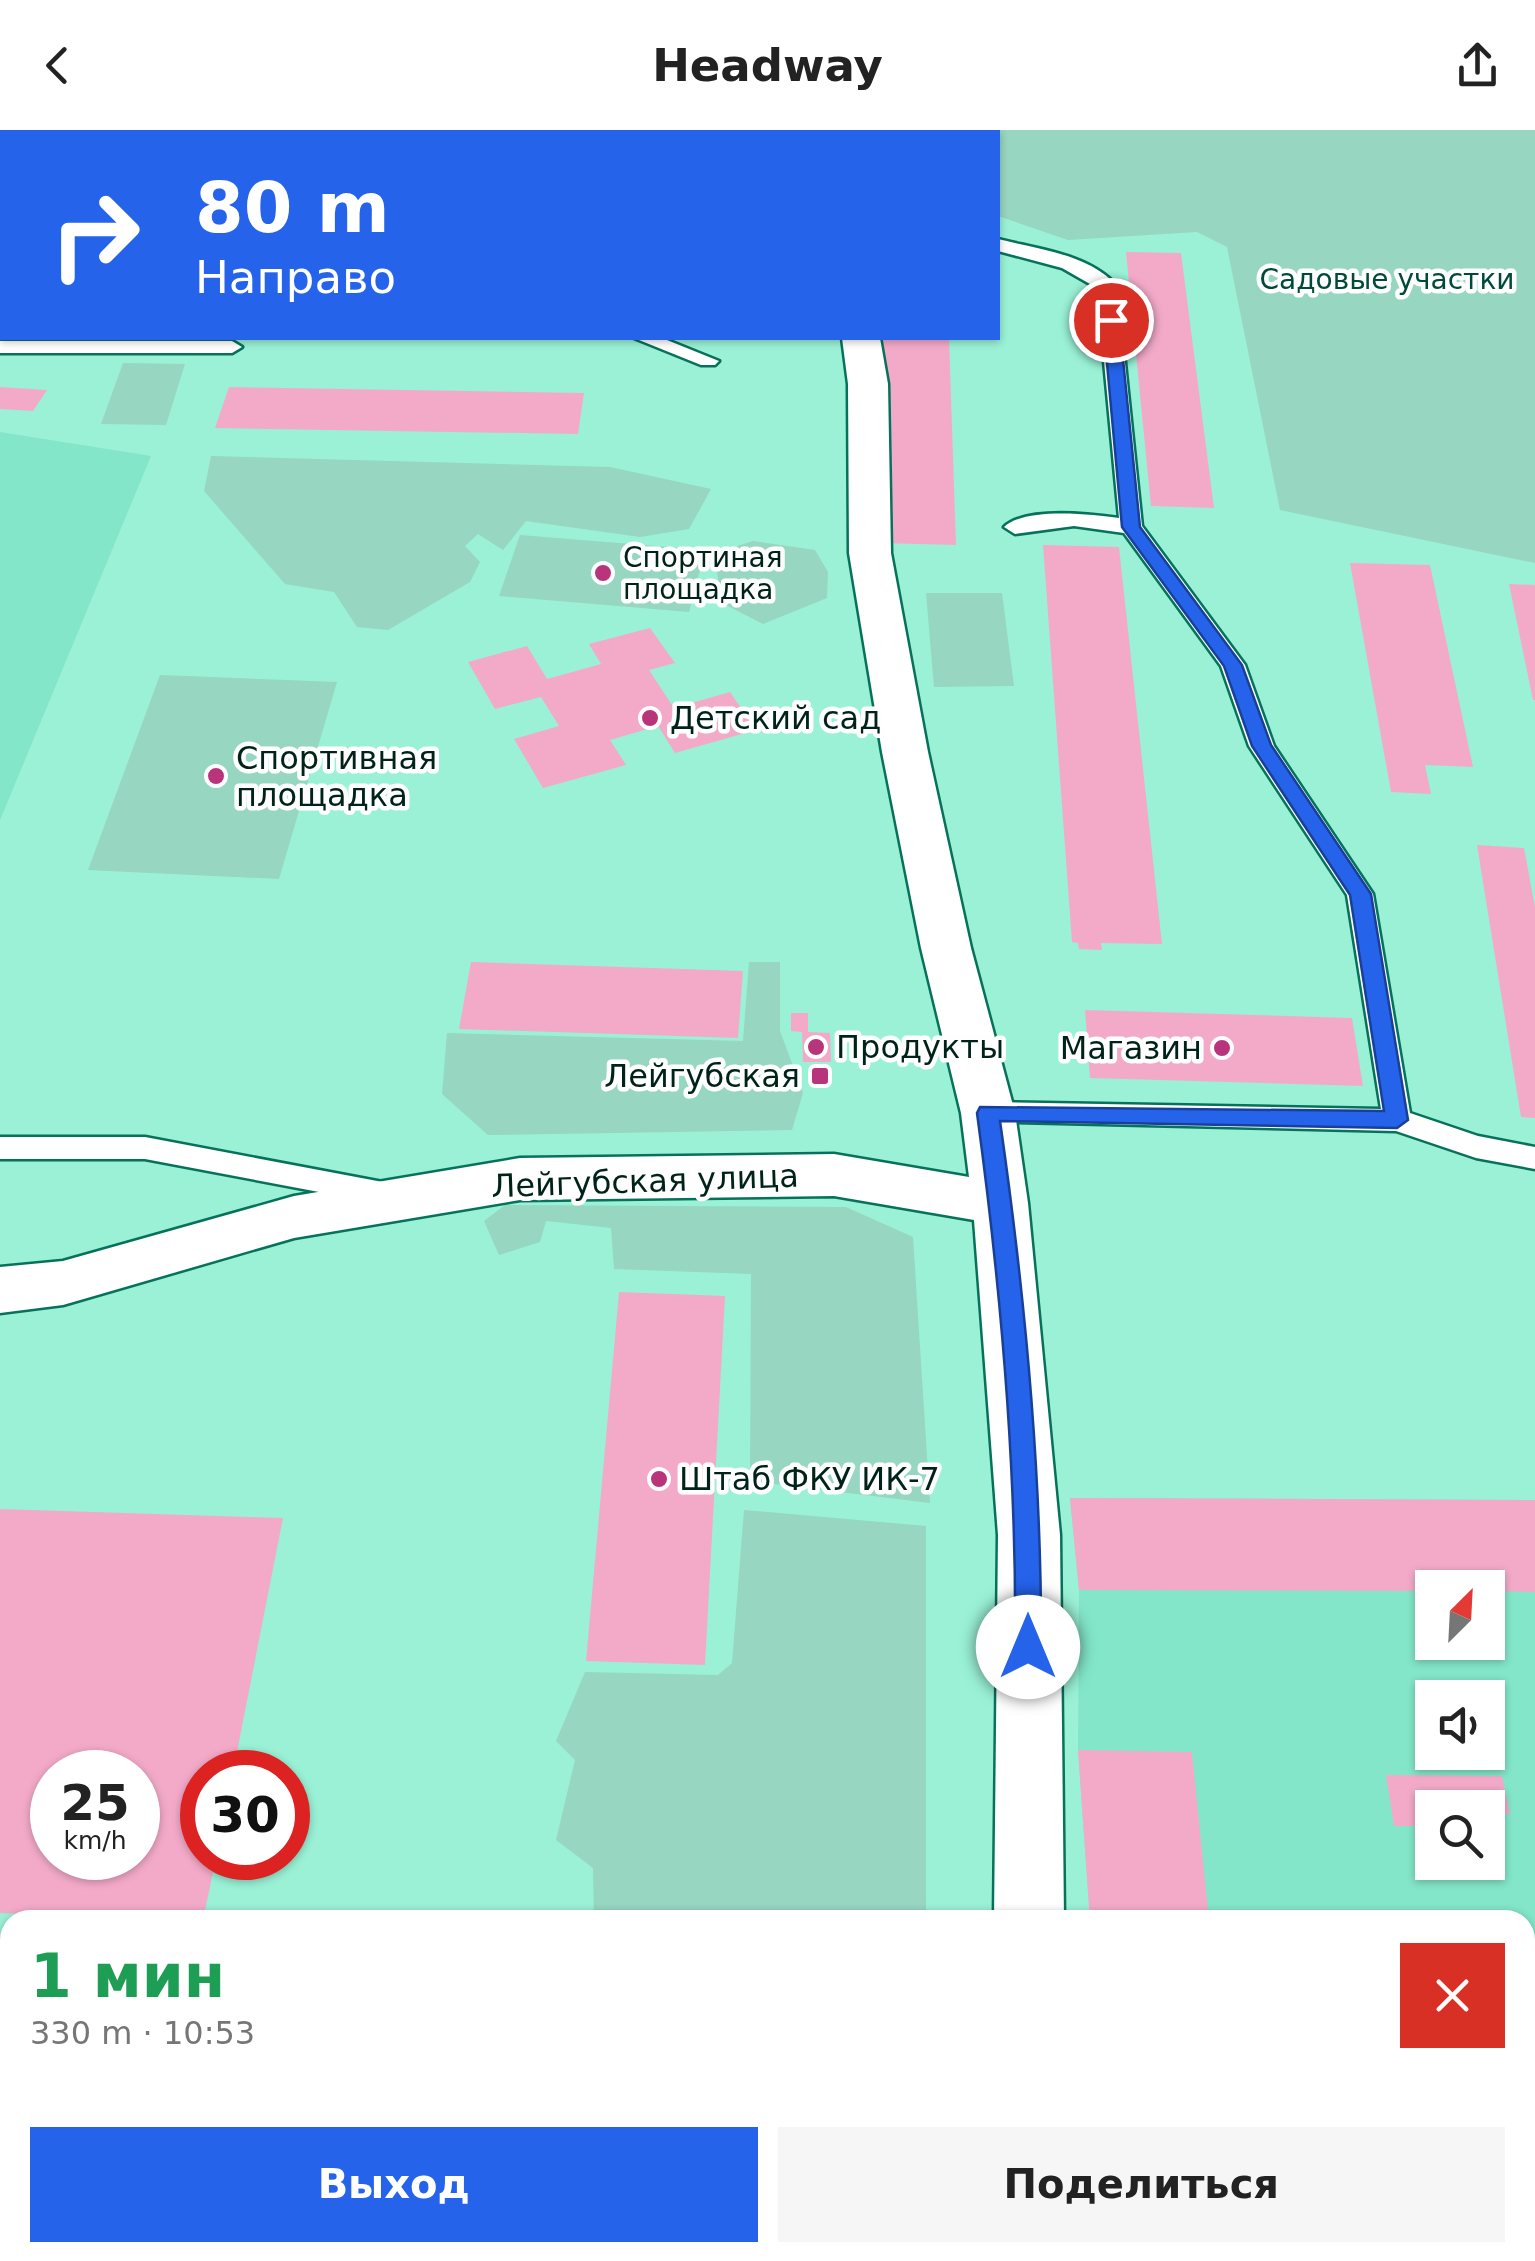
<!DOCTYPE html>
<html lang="ru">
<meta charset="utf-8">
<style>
body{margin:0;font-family:"DejaVu Sans",sans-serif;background:#f6f6f6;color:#222;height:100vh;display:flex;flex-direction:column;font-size:38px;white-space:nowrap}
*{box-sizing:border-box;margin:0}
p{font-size:32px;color:#767676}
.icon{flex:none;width:55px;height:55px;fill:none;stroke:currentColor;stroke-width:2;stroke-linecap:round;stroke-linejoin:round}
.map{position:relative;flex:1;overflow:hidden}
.details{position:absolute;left:0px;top:1780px;width:1535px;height:352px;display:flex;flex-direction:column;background:#fff;border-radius:30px 30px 0 0;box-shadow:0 2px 8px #0004}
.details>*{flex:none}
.banner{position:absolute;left:0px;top:0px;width:1000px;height:210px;box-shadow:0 2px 8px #0004;background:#2563eb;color:#fff;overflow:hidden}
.needle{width:65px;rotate:24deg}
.fabs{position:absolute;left:1415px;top:1440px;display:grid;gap:20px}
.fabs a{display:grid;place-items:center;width:90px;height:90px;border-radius:0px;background:#fff;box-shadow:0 2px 8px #0004;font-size:50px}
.speed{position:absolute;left:30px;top:1620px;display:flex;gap:20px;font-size:50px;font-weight:700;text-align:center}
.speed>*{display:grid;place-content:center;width:130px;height:130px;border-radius:50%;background:#fff;box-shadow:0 2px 8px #0004;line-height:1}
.speed small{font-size:25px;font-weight:400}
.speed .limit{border:15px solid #d22;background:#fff;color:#111}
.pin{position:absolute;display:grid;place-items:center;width:85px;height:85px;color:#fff;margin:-42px;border:5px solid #fff;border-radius:50%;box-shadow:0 2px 10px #0007}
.me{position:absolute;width:110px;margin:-55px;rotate:0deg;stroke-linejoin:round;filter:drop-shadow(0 0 8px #0008)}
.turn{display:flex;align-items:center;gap:35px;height:210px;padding:0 30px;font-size:45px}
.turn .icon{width:130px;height:130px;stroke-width:2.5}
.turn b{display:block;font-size:70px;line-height:85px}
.round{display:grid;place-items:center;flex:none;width:105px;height:105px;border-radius:0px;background:#f6f6f6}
.overview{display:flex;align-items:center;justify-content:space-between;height:170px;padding:0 30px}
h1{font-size:60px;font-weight:600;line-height:75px;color:#1e9e55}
.primary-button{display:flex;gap:20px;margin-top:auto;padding:20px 30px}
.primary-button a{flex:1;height:115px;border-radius:0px;background:#2563eb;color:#fff;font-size:40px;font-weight:600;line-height:115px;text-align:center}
.primary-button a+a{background:#f6f6f6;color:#222}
header{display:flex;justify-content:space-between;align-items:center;height:130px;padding:0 30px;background:#fff;font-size:45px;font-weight:600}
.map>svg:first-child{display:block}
.built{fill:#83e6c8;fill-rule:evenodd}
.green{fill:#97d6c1}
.building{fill:#f3aac9;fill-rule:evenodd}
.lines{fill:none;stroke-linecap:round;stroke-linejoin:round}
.lane-casing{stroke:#07725b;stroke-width:5}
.street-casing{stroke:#07725b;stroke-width:5}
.lane{fill:#fff;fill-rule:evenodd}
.street{fill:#fff;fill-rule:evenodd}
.route{fill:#2563eb;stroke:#184099;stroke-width:2.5}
.poi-dot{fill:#b9357b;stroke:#fefefe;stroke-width:4}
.labels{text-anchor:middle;stroke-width:9;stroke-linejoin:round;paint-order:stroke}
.far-park-label{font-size:28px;fill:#004a3a;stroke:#fefefe}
.far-poi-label{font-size:28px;fill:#002319;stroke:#fefefe;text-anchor:start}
.poi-label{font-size:32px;fill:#002319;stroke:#fefefe;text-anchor:start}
.street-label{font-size:32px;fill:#002319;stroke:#fefefe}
</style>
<header><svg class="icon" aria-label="back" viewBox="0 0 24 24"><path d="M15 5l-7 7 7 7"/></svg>Headway<svg class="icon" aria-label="share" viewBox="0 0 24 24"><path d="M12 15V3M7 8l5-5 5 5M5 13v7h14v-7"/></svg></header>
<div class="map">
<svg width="1535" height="2131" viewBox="0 0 1535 2131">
<rect width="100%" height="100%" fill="#9af1d6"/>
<!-- built -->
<g class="built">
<path d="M 0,302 L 151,326 L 0,690 Z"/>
<path d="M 1070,1368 L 1535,1370 L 1535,2131 L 1115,2131 L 1114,2123 L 1525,2122 L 1525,1790 L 1090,1790 L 1078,1620 L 1079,1460 ZM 1432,1458 L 1488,1458 L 1488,1512 L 1432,1512 ZM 1432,1568 L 1488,1568 L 1488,1622 L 1432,1622 ZM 1432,1678 L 1488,1678 L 1488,1732 L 1432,1732 Z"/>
</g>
<!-- green -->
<g class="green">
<path d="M 0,0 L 1535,0 L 1535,433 L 1280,380 L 1227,117 L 1197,102 L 1068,110 L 998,86 L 998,2 L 2,2 L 0,148 Z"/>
<path d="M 123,233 L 185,234 L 166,295 L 101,294 Z"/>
<path d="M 211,326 L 610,337 L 711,359 L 689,399 L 640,407 L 526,391 L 503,420 L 478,404 L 465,416 L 480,432 L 470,452 L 388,500 L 357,497 L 334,462 L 285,454 L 204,361 Z"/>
<path d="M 520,405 L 705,420 L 689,482 L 499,466 Z"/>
<path d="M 753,411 L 815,420 L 828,442 L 827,468 L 763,494 L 722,473 L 717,442 L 730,434 L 728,419 Z"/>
<path d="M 926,463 L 1002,463 L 1014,556 L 934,557 Z"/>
<path d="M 160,545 L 337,552 L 279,749 L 88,740 Z"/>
<path d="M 749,832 L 780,832 L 780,901 L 803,963 L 792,1000 L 488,1005 L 442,964 L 447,903 L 743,911 Z"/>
<path d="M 505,1075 L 846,1077 L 913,1107 L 930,1373 L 750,1351 L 751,1144 L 614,1139 L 611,1098 L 546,1091 L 540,1112 L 499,1125 L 484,1091 Z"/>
<path d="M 744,1380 L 926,1396 L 926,1790 L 594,1790 L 593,1738 L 556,1710 L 575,1630 L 556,1611 L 585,1542 L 718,1545 L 732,1533 Z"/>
</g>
<!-- building -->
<g class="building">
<path d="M 1126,122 L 1181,123 L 1214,378 L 1151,376 Z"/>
<path d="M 882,208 L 949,208 L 956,415 L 881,413 Z"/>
<path d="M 0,257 L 47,260 L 33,281 L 0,279 Z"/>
<path d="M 229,257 L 584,263 L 578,304 L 215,298 Z"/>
<path d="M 1043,415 L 1119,417 L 1162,814 L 1101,813 L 1102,820 L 1079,819 L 1078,813 L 1072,812 Z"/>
<path d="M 1350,433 L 1430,435 L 1473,637 L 1425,635 L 1431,664 L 1391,662 Z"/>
<path d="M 1509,454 L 1535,455 L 1535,570 L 1533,570 Z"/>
<path d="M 650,498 L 675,533 L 649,540 L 674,578 L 730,562 L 756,600 L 675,623 L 658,596 L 610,610 L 626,635 L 543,658 L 514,609 L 559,596 L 541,567 L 495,579 L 468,532 L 527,516 L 547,549 L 601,534 L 589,514 Z"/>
<path d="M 1477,715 L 1524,718 L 1535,777 L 1535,988 L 1521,987 Z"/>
<path d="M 471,832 L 743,841 L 738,908 L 459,899 Z"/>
<path d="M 1085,880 L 1352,888 L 1363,956 L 1090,948 Z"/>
<path d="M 791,883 L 808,883 L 808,902 L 830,903 L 831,932 L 803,932 L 802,902 L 791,901 Z"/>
<path d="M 619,1162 L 725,1166 L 705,1535 L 586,1531 Z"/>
<path d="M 1070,1368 L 1535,1370 L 1535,1462 L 1488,1461 L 1488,1458 L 1432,1458 L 1432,1461 L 1079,1460 Z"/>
<path d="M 0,1379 L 283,1388 L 233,1642 L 202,1642 L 202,1728 L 216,1728 L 203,1790 L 0,1783 ZM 52,1642 L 138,1642 L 138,1728 L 52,1728 Z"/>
<path d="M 1078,1620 L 1192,1622 L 1209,1790 L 1090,1790 Z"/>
<path d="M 1386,1645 L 1502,1646 L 1510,1684 L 1488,1684 L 1488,1678 L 1432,1678 L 1432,1696 L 1394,1696 Z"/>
<path d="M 0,1971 L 10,1972 L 10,2104 L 0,2104 Z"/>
<path d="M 1114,2122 L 1443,2122 L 1445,2131 L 1115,2131 Z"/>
</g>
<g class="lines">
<defs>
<g id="lane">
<path d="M 998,109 C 1037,119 1089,124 1117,156 L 1142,396 L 1245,535 L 1274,616 L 1373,764 L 1410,983 L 1478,1006 L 1535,1017 L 1535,1039 L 1476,1028 L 1396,1001 L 978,991 L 973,983 L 978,975 L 988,972 L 1381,979 L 1347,765 L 1249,616 L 1221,536 L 1124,403 L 1074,396 L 1015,404 L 1004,397 C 1025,377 1090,384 1119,388 L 1097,158 L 1062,138 L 998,121 Z"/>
<path d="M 634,208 L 662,208 L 719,231 L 715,235 L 701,235 Z"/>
<path d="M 0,211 L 232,211 L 242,217 L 232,223 L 0,223 Z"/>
<path d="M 0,1007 L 145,1007 L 388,1053 L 399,1056 L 403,1064 L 399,1072 L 388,1075 L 145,1029 L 0,1029 Z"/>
</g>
<g id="street">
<path d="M 842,208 L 880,208 L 888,254 L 891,423 L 928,622 L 971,818 L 1015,983 L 1028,1073 L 1060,1405 L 1064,1790 L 994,1790 L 998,1405 L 974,1090 L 834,1066 L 520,1070 L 294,1108 L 63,1175 L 0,1183 L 0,1137 L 63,1131 L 294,1066 L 520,1028 L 834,1024 L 969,1047 L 961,983 L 921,818 L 882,622 L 849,423 L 848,254 Z"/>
<rect x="994" y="2122" width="76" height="9"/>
</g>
</defs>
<!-- lane casing -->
<use href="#lane" class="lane-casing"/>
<!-- street casing -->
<use href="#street" class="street-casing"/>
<!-- lane -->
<use href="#lane" class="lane"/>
<!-- street -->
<use href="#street" class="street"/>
</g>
<!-- route -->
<path class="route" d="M 1111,186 L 1119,190 L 1140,397 L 1242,535 L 1271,615 L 1371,764 L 1408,990 L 1397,998 L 1000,991 C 1025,1165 1042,1342 1041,1517 L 1037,1525 L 1028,1529 L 1019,1525 L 1015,1517 C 1017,1339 1001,1159 977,983 L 980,977 L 1384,981 L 1350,765 L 1252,616 L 1224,536 L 1122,397 L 1103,190 Z"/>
<!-- markers -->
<g class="poi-dot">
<circle cx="603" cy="443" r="10"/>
<circle cx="650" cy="588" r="10"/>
<circle cx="216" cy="646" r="10"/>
<circle cx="816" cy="917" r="10"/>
<circle cx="1222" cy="918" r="10"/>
<rect x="810" y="936" width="20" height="20" rx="5"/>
<circle cx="659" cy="1349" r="10"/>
</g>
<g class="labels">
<!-- far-park labels -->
<g class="far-park-label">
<text x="1387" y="159">Садовые участки</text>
</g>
<!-- far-poi labels -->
<g class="far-poi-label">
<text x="623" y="437">Спортиная<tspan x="623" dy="32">площадка</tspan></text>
</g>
<!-- poi labels -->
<g class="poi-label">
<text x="670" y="599">Детский сад</text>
<text x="236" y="639">Спортивная<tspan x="236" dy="37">площадка</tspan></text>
<text x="836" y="928">Продукты</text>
<text x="1202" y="929" text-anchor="end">Магазин</text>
<text x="800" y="957" text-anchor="end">Лейгубская</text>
<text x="679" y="1360">Штаб ФКУ ИК-7</text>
</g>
<!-- street labels -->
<g class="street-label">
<text transform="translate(645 1051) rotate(-2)" y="11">Лейгубская улица</text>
</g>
</g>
</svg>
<div class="fabs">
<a><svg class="needle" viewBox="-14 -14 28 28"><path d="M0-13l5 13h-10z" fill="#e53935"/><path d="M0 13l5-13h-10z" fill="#767676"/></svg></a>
<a><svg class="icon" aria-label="sound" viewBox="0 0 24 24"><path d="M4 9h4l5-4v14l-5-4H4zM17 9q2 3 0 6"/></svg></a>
<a><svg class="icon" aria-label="search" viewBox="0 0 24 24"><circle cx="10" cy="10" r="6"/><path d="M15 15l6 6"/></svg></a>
</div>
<div class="speed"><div>25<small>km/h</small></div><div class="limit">30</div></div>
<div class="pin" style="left:1111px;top:190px;background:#d93025"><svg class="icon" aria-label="arrive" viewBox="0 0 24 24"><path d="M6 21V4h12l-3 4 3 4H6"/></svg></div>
<svg class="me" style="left:1028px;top:1517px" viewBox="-20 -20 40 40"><circle r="19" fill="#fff"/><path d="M0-13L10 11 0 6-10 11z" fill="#2563eb"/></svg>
<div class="banner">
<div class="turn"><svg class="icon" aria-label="right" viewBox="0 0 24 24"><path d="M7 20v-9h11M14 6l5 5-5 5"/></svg><div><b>80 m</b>Направо</div></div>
</div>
<section class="details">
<div class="overview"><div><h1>1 мин</h1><p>330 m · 10:53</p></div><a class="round" style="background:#d93025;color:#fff"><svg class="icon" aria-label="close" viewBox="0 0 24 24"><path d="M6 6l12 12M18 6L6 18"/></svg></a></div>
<div class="primary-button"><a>Выход</a><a>Поделиться</a></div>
</section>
</div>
